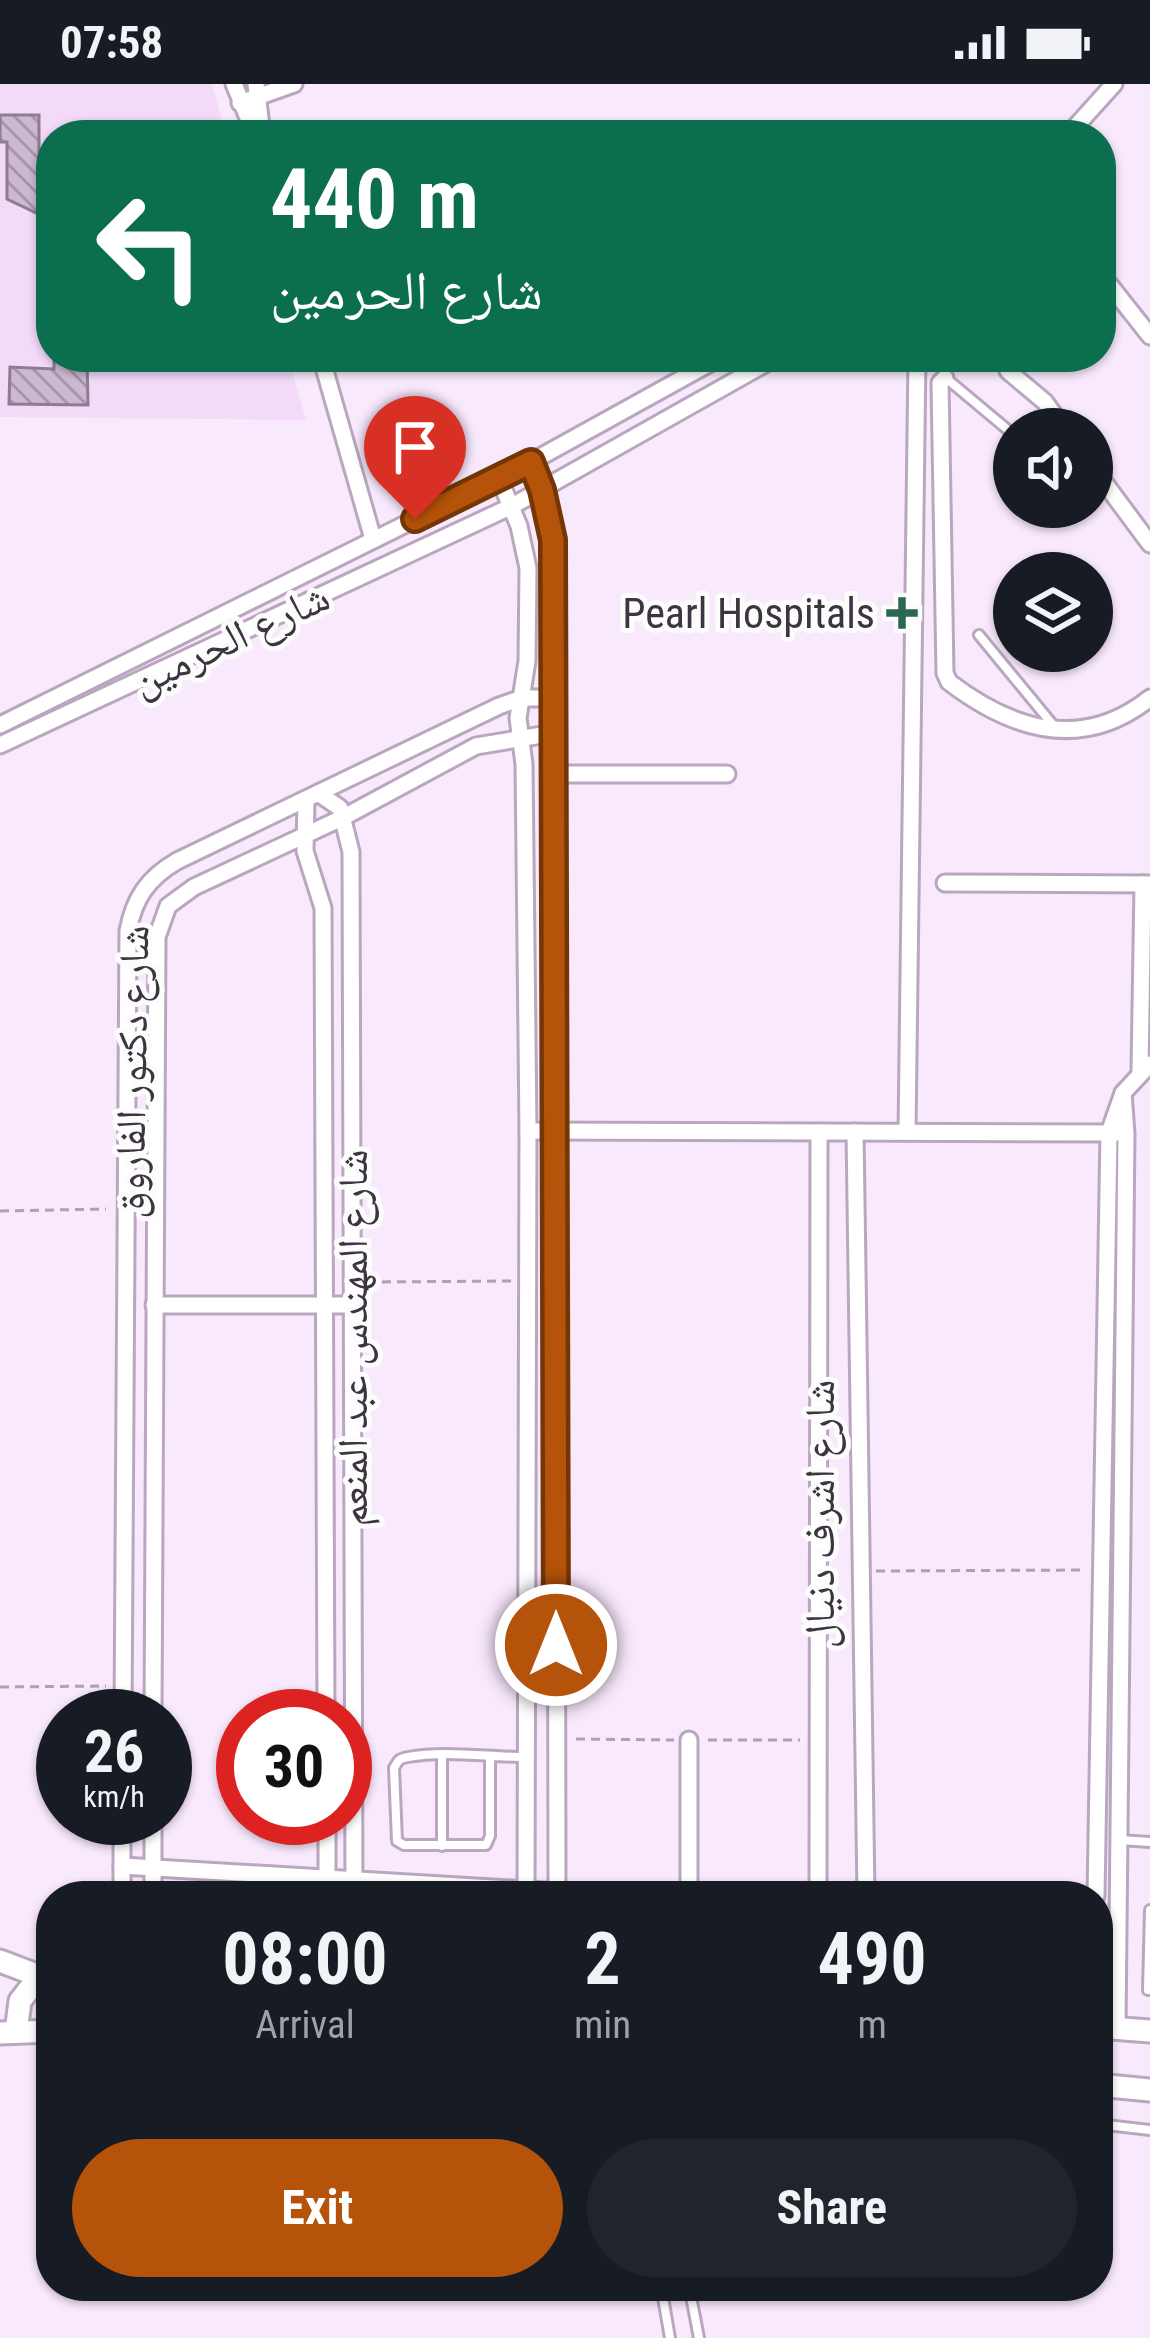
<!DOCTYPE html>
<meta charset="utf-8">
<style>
body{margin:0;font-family:"Roboto Condensed","Noto Naskh Arabic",sans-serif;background:#20242c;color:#f1f3f6;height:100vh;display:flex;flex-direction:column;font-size:45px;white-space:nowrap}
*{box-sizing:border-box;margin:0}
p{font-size:39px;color:#9ea1a6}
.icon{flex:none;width:66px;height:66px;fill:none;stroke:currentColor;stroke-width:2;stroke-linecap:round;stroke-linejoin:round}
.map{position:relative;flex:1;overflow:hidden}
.panel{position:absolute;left:36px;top:1797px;width:1077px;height:420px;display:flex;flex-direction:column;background:#171b24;border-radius:48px;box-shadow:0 3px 9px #0004}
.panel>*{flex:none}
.hud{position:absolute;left:36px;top:36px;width:1080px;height:252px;border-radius:48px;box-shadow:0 3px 9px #0004;background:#0b6e4f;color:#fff;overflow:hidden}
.controls{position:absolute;left:993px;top:324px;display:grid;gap:24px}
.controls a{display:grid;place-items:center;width:120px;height:120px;border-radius:50%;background:#171b24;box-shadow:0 3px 9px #0004;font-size:60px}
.speed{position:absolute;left:36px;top:1605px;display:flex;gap:24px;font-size:60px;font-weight:700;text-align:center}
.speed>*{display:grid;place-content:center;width:156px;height:156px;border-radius:50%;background:#171b24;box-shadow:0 3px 9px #0004;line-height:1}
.speed small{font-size:30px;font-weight:400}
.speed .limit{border:18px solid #d22;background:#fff;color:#111}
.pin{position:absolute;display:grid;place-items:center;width:102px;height:102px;color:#fff;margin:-123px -51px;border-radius:50% 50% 50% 0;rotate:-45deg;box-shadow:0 0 12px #0007}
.pin .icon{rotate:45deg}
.me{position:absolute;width:132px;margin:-66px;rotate:0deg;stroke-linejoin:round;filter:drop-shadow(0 0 9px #0008)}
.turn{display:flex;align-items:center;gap:42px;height:252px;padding:0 36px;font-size:54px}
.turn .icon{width:156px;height:156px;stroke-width:2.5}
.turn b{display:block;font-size:84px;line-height:102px}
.eta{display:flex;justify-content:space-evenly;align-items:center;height:204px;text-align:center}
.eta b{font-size:72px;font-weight:700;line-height:84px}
.action{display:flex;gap:24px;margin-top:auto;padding:24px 36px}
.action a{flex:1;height:138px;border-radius:72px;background:#b45309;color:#fff;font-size:48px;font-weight:700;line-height:138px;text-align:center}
.action a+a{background:#20242c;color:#f1f3f6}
.status{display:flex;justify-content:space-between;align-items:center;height:84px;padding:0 60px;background:#171b24;direction:ltr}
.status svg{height:33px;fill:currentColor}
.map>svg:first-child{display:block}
.built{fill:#f3daf9}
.building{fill:url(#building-back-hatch);stroke:#8e7c93;stroke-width:3}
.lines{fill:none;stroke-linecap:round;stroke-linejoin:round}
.service-casing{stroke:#baa7bf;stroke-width:14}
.minor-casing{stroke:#baa7bf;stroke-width:21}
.secondary-casing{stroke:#baa7bf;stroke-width:27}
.path{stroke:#ada1b1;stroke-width:3;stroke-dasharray:9 6;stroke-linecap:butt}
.service{stroke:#fff;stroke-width:8}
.minor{stroke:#fff;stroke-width:15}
.secondary{stroke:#fff;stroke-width:21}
.route-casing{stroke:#753606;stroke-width:30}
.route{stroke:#b45309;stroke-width:21}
.poi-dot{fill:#2a6854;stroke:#fcfcfc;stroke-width:4.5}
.labels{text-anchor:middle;stroke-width:10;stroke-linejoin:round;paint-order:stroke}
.poi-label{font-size:42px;fill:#3c343e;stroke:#fcfcfc;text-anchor:end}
.street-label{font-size:42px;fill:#3c343e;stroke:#fcfcfc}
</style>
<div class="status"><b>07:58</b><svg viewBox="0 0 49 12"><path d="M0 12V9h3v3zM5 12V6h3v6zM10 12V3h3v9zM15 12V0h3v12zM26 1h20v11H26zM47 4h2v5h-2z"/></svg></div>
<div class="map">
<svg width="1150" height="2254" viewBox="0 0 1150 2254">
<defs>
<pattern id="building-back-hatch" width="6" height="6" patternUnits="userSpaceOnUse" patternTransform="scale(3)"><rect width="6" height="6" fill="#ccb8d1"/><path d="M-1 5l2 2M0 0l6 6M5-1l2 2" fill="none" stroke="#a796ab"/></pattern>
</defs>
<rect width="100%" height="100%" fill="#f9e9fd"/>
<!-- built -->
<path class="built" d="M 0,0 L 212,0 L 226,51 L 51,51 L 51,273 L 288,273 L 306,336 L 0,333 Z"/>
<!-- building -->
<g class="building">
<path d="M 0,31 L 39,31 L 39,103 L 51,108 L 51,136 L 7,115 L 7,58 L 0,58 Z"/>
<path d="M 54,273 L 87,273 L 88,321 L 9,320 L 10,283 L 54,285 Z"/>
</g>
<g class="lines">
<defs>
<g id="service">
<path d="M 947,295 L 1014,351"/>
<path d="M 979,551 L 1053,641"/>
<path d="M 442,1673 L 442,1762"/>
<path d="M 490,1673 L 490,1752 L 486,1761 L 404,1761 L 397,1757 L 394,1684 C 399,1676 398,1675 408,1673 C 444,1666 488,1673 524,1673"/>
<path d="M 1120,1756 L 1150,1758"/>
<path d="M 1148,1906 L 1150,1826"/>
<path d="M 1098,2040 L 1150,2046"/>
<path d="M 661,2202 L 670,2254"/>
<path d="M 689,2202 L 699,2254"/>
</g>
<g id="minor">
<path d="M 234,0 L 255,51"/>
<path d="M 256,0 L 262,51"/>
<path d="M 240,19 L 294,0"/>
<path d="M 1068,51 L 1114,0"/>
<path d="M 1101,190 L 1150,252"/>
<path d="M 321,273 L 373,455"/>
<path d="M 1007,273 L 1008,287 L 1045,318 L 1064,345"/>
<path d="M 945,294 L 940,299 L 945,589 L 949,598 C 1012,646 1082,668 1150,614"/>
<path d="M 531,378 L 549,431 L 555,481 L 557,1812"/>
<path d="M 1092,382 L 1150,460"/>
<path d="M 499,394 L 519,442 L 528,484 L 527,577 L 518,634 L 524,680 L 528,1047 L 526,1812"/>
<path d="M 0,641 L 531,378 L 721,273"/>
<path d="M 0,661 L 512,422 L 777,273"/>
<path d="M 554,690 L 727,690"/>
<path d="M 318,709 L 340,724 L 351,768 L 354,1812"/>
<path d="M 306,715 L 305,767 L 323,824 L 326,1632"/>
<path d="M 945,799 L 1150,800"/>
<path d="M 1140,987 L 1143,800"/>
<path d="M 528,1047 L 1117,1049"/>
<path d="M 855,1048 L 866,1812"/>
<path d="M 907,1048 L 917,273"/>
<path d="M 154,1221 L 353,1221"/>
<path d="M 123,1632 L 128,847 C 134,814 148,794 177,777 L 499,622 L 522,614 L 554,614"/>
<path d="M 153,1632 L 157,853 L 168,822 L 194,803 L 344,733 L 476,662 L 554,649"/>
<path d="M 689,1656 L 689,1812"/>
<path d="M 327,1734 L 327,1812"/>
<path d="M 122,1782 L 628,1812"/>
<path d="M 122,1812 L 122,1734"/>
<path d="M 153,1812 L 153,1734"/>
<path d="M 818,1812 L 819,1048"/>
<path d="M 1096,1812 L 1109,1049 L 1123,1009 L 1150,980"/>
<path d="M 1117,1944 L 1126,1049 L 1123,1009"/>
</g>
<g id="secondary">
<path d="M 0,1877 L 50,1896"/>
<path d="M 1098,1943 L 1150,1947"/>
<path d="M 16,1948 L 20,1917 L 38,1894"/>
<path d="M 0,1949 L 51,1947"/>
<path d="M 1098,2001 L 1150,2006"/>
</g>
</defs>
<!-- service casing -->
<use href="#service" class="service-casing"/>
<!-- minor casing -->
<use href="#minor" class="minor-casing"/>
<!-- secondary casing -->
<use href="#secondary" class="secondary-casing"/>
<!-- path -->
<g class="path">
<path d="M 0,1127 L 106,1125"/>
<path d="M 367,1198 L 513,1197"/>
<path d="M 876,1487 L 1082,1486"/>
<path d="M 0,1603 L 106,1602"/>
<path d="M 576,1655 L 674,1656"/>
<path d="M 708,1656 L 800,1656"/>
</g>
<!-- service -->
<use href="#service" class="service"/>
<!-- minor -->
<use href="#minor" class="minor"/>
<!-- secondary -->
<use href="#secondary" class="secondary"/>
</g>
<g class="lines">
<defs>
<path id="route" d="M 415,435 L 531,378 L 542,406 L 553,456 L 556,1561"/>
</defs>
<!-- route casing -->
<use href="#route" class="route-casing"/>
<!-- route -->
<use href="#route" class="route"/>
</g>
<!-- markers -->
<path class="poi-dot" d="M896 511h12v12h12v12h-12v12h-12v-12h-12v-12h12z"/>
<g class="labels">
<!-- poi labels -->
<g class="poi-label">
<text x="875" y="544">Pearl Hospitals</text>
</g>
<!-- street labels -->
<g class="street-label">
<text transform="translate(230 554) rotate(-25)" y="15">شارع الحرمين</text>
<text transform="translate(131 988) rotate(-89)" y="15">شارع دكتور الفاروق</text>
<text transform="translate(352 1254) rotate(-90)" y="15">شارع المهندس عبد المنعم</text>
<text transform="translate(819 1430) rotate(-90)" y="15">شارع اشرف دنيال</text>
</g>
</g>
</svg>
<div class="controls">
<a><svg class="icon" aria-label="sound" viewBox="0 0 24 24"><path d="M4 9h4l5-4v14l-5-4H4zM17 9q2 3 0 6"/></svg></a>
<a><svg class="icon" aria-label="layers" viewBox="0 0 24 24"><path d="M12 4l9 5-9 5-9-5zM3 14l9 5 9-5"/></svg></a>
</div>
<div class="speed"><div>26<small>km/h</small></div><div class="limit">30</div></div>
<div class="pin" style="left:415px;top:435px;background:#d93025"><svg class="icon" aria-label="arrive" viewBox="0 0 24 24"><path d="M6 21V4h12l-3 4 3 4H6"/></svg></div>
<svg class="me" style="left:556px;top:1561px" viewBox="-20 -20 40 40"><circle r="17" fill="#b45309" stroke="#fff" stroke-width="3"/><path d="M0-11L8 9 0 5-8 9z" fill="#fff"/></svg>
<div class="hud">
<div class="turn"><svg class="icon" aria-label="left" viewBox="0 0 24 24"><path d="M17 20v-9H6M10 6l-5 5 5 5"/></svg><div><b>440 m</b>شارع الحرمين</div></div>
</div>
<section class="panel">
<div class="eta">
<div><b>08:00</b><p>Arrival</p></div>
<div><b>2</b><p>min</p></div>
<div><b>490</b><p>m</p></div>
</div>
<div class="action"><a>Exit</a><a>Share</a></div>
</section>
</div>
